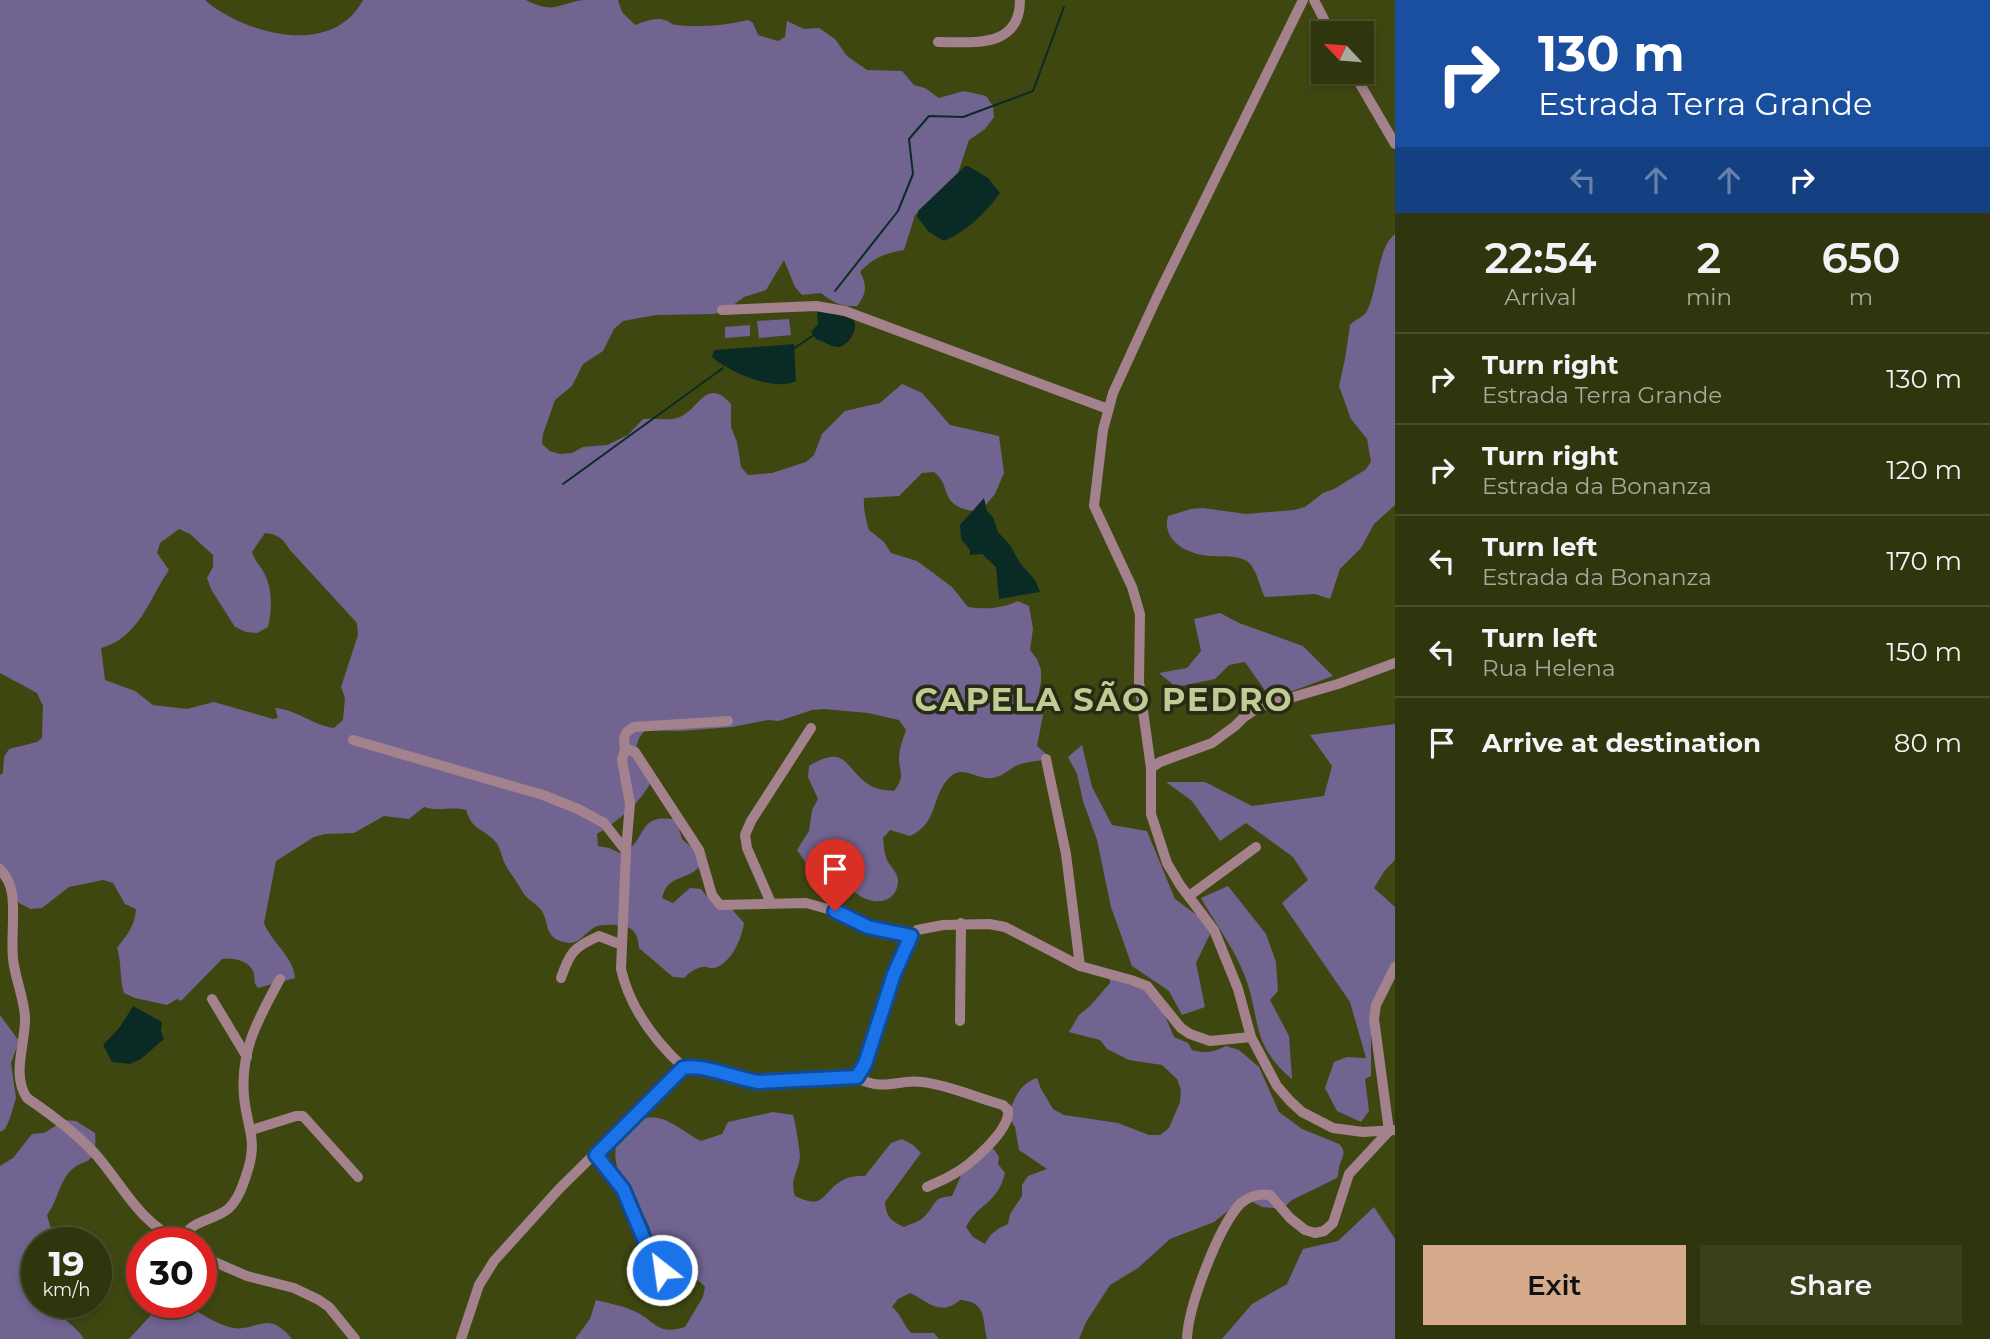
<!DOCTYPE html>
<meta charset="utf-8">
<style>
body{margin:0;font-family:Montserrat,sans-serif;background:#3b401b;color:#f1f3f6;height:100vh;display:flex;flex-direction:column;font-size:26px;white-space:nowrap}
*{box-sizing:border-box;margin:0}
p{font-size:23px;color:#a7ab9d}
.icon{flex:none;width:38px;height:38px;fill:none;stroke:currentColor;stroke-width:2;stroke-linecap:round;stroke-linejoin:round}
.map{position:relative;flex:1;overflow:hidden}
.panel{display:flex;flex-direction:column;background:#2f350d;width:595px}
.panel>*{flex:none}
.hud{background:#1a4fa0;color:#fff;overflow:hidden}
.needle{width:46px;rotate:296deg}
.buttons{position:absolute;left:1311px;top:21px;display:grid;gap:14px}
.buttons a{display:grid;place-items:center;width:63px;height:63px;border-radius:0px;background:#2f350d;box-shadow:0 4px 10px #0003,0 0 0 2px #4a502e;font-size:35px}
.speed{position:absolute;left:21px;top:1227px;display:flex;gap:14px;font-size:35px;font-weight:700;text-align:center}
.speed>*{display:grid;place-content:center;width:91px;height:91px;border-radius:50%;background:#2f350d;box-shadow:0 4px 10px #0003,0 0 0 2px #4a502e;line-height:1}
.speed small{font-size:18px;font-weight:400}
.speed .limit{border:10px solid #d22;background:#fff;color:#111}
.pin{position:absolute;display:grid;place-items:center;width:60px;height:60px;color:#fff;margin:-72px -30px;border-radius:50% 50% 50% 0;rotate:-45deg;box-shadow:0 0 7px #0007}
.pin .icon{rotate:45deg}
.me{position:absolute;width:77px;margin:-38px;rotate:330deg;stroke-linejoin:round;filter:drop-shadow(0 0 5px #0008)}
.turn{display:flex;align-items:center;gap:24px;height:147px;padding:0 28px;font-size:32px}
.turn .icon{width:91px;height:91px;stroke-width:2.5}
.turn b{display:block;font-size:49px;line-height:60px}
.lanes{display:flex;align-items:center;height:66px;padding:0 28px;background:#0003;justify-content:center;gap:35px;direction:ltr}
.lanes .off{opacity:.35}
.eta{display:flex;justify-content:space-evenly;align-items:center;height:119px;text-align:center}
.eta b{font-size:42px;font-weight:600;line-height:49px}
.action{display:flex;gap:14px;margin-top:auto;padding:14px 28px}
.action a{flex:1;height:80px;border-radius:0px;background:#d6ab8b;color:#111;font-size:28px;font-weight:600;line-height:80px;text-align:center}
.action a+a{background:#3b401b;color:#f1f3f6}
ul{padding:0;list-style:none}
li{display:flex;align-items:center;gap:21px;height:91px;padding:0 28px;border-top:2px solid #4a502e}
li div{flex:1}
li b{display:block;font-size:26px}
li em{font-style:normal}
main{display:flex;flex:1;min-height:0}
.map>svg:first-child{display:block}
.green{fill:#716491;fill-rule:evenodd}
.water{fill:#0a2b25}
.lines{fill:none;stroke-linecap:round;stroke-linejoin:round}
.stream{stroke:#0a2b25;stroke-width:2}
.minor{stroke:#a4828d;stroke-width:10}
.route-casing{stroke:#114b97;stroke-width:18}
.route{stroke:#1a73e8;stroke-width:12}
.labels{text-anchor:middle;stroke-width:7;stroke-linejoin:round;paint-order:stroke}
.district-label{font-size:32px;font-weight:bold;letter-spacing:2px;fill:#c1cc95;stroke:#272b15}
</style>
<main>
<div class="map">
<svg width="1395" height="1339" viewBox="0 0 1395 1339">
<rect width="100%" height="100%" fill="#3f4711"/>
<!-- green -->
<g class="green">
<path d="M 0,0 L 205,0 C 212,7 223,13 232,18 C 273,39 337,49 363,0 L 526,0 C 555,15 558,3 584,0 C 595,0 607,0 618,0 L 622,12 L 635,25 C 645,22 656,16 667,21 C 674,24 669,24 677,25 C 698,28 728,25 748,20 L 753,23 L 758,35 L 778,41 L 785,37 L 787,21 L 804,29 L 819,28 L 835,39 L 847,56 L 867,70 L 902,71 L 914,85 L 925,88 L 939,98 L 964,91 L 986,96 L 993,106 L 994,117 L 985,129 L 969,140 L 955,182 L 915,215 L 904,250 C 887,252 871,259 860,272 C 868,286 866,294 857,306 C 841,307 834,303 821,293 L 802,295 L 795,287 L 784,260 L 766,290 L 744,297 L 725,311 L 714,314 L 656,315 L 623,321 L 614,329 L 603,351 L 583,364 L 572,386 L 555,400 L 543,434 L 542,444 L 550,451 L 560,454 L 572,453 L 583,447 L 607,445 L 628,435 L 643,419 C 653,418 666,421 677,418 C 699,412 705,375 731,404 L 731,427 L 737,442 L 741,467 L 748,475 L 772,473 L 806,462 L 814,455 L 822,434 L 845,411 L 880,403 L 902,384 L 922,393 L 950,425 L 999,436 L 1004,473 L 995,494 L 979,513 C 970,510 958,509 952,502 C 943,492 947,482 934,472 L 922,473 L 899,496 L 864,498 C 863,509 866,520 869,530 L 884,542 L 891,553 L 917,561 L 952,587 L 968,607 C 985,610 1003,608 1018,601 L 1029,606 L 1033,629 L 1030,650 L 1037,659 L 1041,670 L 1041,682 L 1039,692 L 1043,715 L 1037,746 L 1045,753 L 1047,760 C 1040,760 1028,762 1021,764 C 1010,767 1004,777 992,778 C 978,780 963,765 951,776 C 930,795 940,822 910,836 L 890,830 L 883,838 C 884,846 884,853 887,860 C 891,868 899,873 898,883 C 895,906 870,905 856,893 C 851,889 847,882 841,878 C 832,871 821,872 810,869 L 797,850 L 809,831 L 812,810 L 818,799 L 808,777 L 809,766 C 848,742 844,770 871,786 C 878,790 886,790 894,791 C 905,776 900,775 899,759 C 899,749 903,739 906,730 L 899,720 L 868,713 L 824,709 L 812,710 L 779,721 L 768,720 L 732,727 L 679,731 L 645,730 L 639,738 L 636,748 L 652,780 C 640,804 619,820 597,834 L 598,846 L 609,848 L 620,853 C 644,845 638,823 658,819 C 664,818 670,819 676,819 L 682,839 L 698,853 L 702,864 C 688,882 668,873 662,898 L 673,903 L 690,888 L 701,889 L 708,898 L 729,906 L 744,923 C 742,938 731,964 714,968 C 710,969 707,966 703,967 C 695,968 689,973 684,978 L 673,977 L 639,948 C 638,941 638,934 631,929 C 625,925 602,923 595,927 C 584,933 578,947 564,942 C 543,937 550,922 541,910 C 536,903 526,899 522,891 C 517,881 510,874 505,864 C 501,856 501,847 494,840 C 481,827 473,831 466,810 C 451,806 440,812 424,807 L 409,819 L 384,816 L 354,833 L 325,834 L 314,837 L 276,861 L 264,923 C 271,942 294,957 295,978 L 258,988 C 252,981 256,978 253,971 C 248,960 232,957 222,959 L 181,1001 L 177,999 L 167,1005 L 135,998 L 124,993 C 119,978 122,963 117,948 C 127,935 135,926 136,909 L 125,904 L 113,883 L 103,880 L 69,887 L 42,908 L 31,909 L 19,903 L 0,878 L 0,775 L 3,773 L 4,757 L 9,749 L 37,742 L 42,738 L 43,706 L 37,693 L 0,673 ZM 179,529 L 190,534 L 213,555 L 213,567 L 207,578 L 211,589 L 235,627 L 246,632 L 257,633 L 268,627 C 272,609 273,588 263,571 C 259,564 255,561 252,552 L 265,533 C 278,534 283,539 290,550 L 357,623 L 358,635 L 341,687 L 345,698 L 343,720 L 334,728 C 312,725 298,710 275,708 L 278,718 L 273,719 L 214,702 L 187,709 L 153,705 L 135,691 L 105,680 L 101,648 C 139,638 149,599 169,570 L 157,553 L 160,543 Z"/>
<path d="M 1395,234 L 1395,505 L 1374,524 L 1361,548 L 1340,569 L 1330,599 L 1315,594 L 1265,597 C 1259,587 1257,566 1245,560 C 1233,554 1215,558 1202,555 C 1182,551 1162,538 1168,516 L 1191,509 L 1203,508 L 1246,514 L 1294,510 L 1305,507 L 1323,493 L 1334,489 L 1365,470 L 1371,462 L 1367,439 L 1351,419 L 1339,386 L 1345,359 L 1350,325 C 1355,319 1363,318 1367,311 C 1378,290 1377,248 1395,234 Z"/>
<path d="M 789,319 L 791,335 L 759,338 L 757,321 Z"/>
<path d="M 750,325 L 750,336 L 725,338 L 725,327 Z"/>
<path d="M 1220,613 L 1239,623 L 1303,646 L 1333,676 L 1271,699 L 1245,662 L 1229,665 L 1215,679 L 1176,687 L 1159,673 L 1187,668 L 1201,651 L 1194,619 Z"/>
<path d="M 1395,724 L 1395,860 L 1385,870 L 1374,888 L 1395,907 L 1395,962 L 1371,1011 L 1371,1076 L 1365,1079 L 1369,1111 L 1361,1122 L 1337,1111 L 1325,1088 L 1334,1062 L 1347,1057 L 1366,1058 L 1350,1002 L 1282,903 L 1308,880 L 1293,857 L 1246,823 L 1220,841 L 1192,801 L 1166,782 L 1205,782 L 1252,806 L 1324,796 L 1332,766 L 1310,735 Z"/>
<path d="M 1082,745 L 1092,787 L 1112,825 L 1147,831 L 1175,899 L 1198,916 L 1211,932 L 1196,963 L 1205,1007 L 1182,1015 L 1169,991 L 1132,966 L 1111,907 L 1097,840 L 1083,801 L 1077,774 L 1068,757 Z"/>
<path d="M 1228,886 L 1266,934 L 1276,962 L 1278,991 L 1270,1000 L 1289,1036 L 1292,1079 C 1249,1043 1262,1019 1244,974 C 1235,950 1214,921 1201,898 Z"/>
<path d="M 1110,978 L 1156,994 L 1174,1037 L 1188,1043 L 1192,1050 C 1205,1054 1214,1052 1226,1046 L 1239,1050 L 1259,1067 L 1279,1112 L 1302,1129 L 1339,1144 C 1348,1154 1341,1157 1339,1168 C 1338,1171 1339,1175 1337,1178 L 1292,1200 L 1282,1209 L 1262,1207 L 1251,1201 L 1239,1202 L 1214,1222 L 1170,1239 L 1138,1268 L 1110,1285 L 1086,1322 L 1079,1339 L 987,1339 C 982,1318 987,1302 960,1300 C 940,1317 929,1302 910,1293 L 898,1299 L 892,1307 C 901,1314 903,1324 911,1333 L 934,1333 L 939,1339 L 575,1339 L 590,1319 L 596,1300 C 608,1303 623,1306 634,1311 C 656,1321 657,1336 685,1327 L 703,1297 L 705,1287 C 693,1272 667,1270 657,1253 C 652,1243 652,1231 647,1222 C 645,1217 641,1213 638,1209 C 621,1185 600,1144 632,1123 C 640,1119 649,1116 658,1118 C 673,1121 687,1134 701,1141 L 722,1134 L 728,1122 L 773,1112 L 793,1115 C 795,1120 800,1151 800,1156 C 799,1172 789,1178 795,1196 C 826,1211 821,1192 843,1180 C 850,1176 858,1176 865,1176 L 891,1143 L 902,1139 L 913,1145 L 921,1153 L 885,1202 C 886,1217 891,1221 904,1227 C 910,1224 920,1222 925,1216 C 937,1204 931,1198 952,1196 L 966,1164 L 982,1145 L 993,1148 L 999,1157 L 998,1164 L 1005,1173 C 997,1205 979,1202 966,1227 L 973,1237 L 985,1244 C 990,1234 996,1229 1008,1224 L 1010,1214 L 1022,1196 L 1022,1185 L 1028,1176 L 1047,1169 L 1019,1150 L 1015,1127 L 1008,1116 C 1013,1100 1020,1083 1037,1078 L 1041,1089 L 1053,1109 L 1064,1115 L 1118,1123 L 1149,1135 L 1160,1135 L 1169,1128 L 1180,1102 L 1181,1090 L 1177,1079 L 1162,1065 L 1129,1060 L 1107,1049 L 1100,1040 L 1069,1032 L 1079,1015 L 1090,1006 L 1110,983 Z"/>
<path d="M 0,1015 L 19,1041 L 11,1063 L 16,1098 L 10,1118 L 5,1129 L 0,1132 Z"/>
<path d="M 65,1120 L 76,1121 L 95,1133 C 98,1171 81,1155 67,1175 C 58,1187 57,1202 47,1215 L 50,1226 L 58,1234 L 55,1242 L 37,1242 L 37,1256 L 31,1258 L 37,1265 L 37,1302 L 48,1302 C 58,1317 75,1324 84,1339 L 0,1339 L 0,1166 L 13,1158 L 32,1134 L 44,1133 Z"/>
<path d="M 1374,1207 L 1395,1239 L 1395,1339 L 1222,1339 L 1252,1304 L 1287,1284 L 1303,1249 L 1338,1241 Z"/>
<path d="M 163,1302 C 170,1302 180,1300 185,1302 C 190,1304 194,1310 198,1312 C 208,1318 222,1326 233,1328 C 258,1332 267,1308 292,1339 L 129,1339 Z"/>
</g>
<!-- water -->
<g class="water">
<path d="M 968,166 L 988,178 L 1000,193 C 985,214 968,230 944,241 L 929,232 L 917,217 L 918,211 L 964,167 Z"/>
<path d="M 817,311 C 827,311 849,311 854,321 C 859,330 847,347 838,347 C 830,347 825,341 817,340 L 811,332 L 818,324 Z"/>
<path d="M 794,344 L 796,381 C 774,392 729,372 712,357 L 714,350 Z"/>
<path d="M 984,498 L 987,511 L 993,517 L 998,532 L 1010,545 L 1020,563 L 1035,580 L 1040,592 L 999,599 L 996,567 L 982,554 L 970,555 L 970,550 L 961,539 L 960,525 Z"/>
<path d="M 133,1006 L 162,1022 L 161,1031 L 164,1039 L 141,1059 L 130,1064 L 112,1062 L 103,1045 L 120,1027 Z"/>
</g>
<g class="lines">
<!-- stream -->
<g class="stream">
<path d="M 835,291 L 898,211 L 913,174 L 909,139 L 929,116 L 963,117 L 1033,91 L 1064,7"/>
<path d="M 793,349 L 814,335"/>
<path d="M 563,484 L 723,368"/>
</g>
<!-- minor -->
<g class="minor">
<path d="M 1303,0 L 1157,297 L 1113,393 L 1103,430 L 1094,506 L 1132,587 L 1140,614 L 1139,682 L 1151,768 L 1151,814 L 1167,863 L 1180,885 L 1214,930 L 1238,989 L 1251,1037 L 1277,1086 L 1290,1101 L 1302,1112 L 1333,1128 L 1363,1132 L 1395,1130"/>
<path d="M 1314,0 L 1331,33"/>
<path d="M 938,42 C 973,42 1020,49 1020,0"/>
<path d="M 1353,72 L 1395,144"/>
<path d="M 722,310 L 816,306 L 845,311 L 1108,409"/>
<path d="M 353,740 L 543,795 L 578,809 L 604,823 L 626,851 L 621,969 C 630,1009 654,1040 683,1067"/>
<path d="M 625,748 C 623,737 624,732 634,727 L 728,721"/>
<path d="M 1046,759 L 1066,854 L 1080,966"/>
<path d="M 1151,768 L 1160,762 L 1212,743 L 1235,726 L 1244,717 L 1259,707 L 1338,684 L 1395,663"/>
<path d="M 626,850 L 630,804 L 622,760 L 625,748 L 635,752 L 699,850 L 712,895 L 720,905 L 806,903 L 835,911 L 868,927 L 911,936"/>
<path d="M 0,869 C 7,876 10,883 12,893 C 15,914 11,937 13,959 C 15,978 24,998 25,1017 C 26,1043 11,1074 27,1098 C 52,1115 78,1134 98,1157 C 127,1192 138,1220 180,1242"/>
<path d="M 1189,896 L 1256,847"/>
<path d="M 771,903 L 747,848 L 745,835 L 751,821 L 811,728"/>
<path d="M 561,978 C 570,952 574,947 599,936 L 622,945"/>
<path d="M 212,999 L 247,1057"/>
<path d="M 960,1021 L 961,923"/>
<path d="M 683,1067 C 708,1065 734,1079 759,1081 L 857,1078 L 865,1064 L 907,941 L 917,930 L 943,925 L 989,924 L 1005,927 L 1080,966 L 1131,980 L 1147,986 L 1181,1028 L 1190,1034 L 1210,1041 L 1251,1037"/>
<path d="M 857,1078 C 886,1092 895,1079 922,1082 C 949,1085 977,1098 1003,1105 L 1008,1110 C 1011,1130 969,1166 952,1175 C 944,1180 935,1183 927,1187"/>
<path d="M 252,1130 L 296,1116 L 303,1116 L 358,1177"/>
<path d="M 596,1155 L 623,1189 L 647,1246 L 670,1281"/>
<path d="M 183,1242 C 185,1221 214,1221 228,1209 C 238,1200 242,1187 246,1176 C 259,1139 247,1130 244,1096 C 240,1049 259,1018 280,979"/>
<path d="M 201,1256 L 247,1276 L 294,1288 L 319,1300 L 329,1307 L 355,1339"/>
<path d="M 461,1339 L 479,1285 L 494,1261 L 560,1188 L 683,1067"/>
<path d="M 1187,1339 C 1188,1307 1218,1228 1240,1204 C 1249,1196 1259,1193 1270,1195 L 1290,1218 L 1305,1230 L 1315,1233 L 1324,1231 L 1333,1223 L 1349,1174 L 1389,1131 L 1374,1019 L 1376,1005 L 1395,967"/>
</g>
</g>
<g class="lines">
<defs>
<path id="route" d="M 662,1270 L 647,1246 L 623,1189 L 596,1155 L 683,1068 C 706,1064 735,1079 759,1082 L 857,1077 L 865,1064 L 894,974 L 911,936 L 868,927 L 835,911"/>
</defs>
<!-- route casing -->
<use href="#route" class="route-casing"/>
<!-- route -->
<use href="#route" class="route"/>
</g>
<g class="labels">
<!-- district labels -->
<g class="district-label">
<text x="1104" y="711">CAPELA SÃO PEDRO</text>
</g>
</g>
</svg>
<div class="buttons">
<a><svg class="needle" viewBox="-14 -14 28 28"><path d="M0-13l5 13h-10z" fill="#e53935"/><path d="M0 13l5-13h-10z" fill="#a7ab9d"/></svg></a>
</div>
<div class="speed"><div>19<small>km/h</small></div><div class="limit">30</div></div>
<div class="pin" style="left:835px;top:911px;background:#d93025"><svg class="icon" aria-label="arrive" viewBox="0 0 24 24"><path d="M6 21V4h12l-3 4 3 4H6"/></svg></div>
<svg class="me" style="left:662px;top:1270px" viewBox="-20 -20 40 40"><circle r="17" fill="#1a73e8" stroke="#fff" stroke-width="3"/><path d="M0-11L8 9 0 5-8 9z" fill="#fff"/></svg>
</div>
<section class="panel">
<div class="hud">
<div class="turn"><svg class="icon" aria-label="right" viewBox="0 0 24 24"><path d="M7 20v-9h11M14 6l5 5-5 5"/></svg><div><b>130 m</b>Estrada Terra Grande</div></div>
<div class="lanes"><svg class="icon off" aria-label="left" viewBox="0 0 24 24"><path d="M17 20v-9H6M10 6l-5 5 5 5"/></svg><svg class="icon off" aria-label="ahead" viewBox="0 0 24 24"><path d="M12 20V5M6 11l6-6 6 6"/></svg><svg class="icon off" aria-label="ahead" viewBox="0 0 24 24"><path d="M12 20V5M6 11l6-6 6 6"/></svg><svg class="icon" aria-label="right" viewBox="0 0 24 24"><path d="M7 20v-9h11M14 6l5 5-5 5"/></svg></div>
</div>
<div class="eta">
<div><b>22:54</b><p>Arrival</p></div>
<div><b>2</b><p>min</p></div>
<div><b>650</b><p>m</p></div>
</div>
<ul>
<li><svg class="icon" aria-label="right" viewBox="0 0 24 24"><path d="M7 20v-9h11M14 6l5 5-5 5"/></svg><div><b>Turn right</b><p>Estrada Terra Grande</p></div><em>130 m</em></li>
<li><svg class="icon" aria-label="right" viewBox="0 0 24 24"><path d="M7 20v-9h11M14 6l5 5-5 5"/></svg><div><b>Turn right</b><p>Estrada da Bonanza</p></div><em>120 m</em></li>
<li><svg class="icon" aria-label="left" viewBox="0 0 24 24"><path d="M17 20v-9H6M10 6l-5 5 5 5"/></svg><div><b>Turn left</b><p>Estrada da Bonanza</p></div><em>170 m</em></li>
<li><svg class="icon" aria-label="left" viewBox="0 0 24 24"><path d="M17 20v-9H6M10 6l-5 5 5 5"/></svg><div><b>Turn left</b><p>Rua Helena</p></div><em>150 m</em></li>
<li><svg class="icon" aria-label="arrive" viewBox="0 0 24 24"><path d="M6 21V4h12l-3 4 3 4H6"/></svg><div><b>Arrive at destination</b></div><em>80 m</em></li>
</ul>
<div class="action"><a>Exit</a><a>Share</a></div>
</section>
</main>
